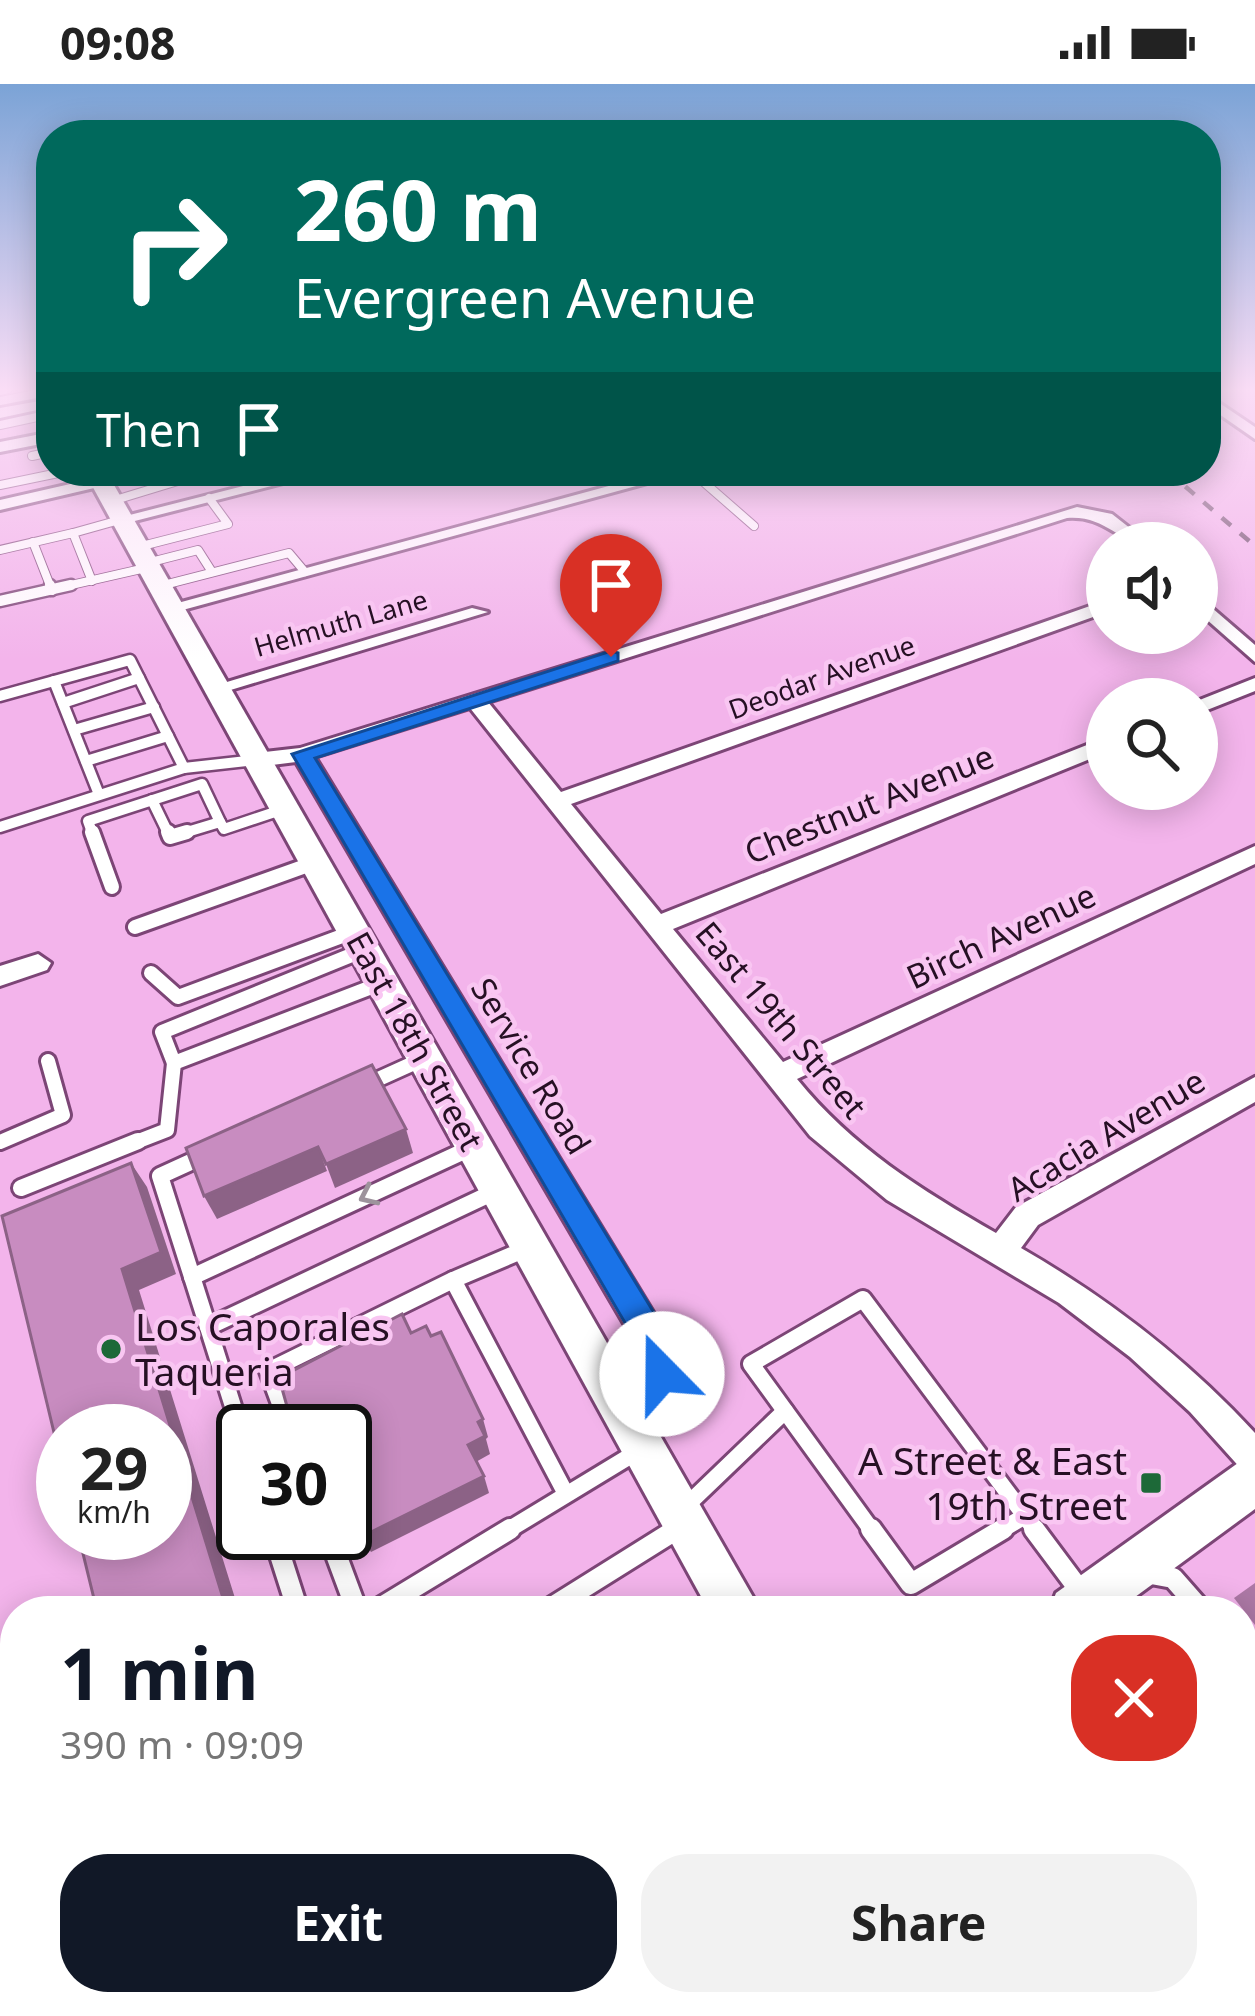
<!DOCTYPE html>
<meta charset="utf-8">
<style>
body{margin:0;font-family:"Noto Sans",sans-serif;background:#f2f2f2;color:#222;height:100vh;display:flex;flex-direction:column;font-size:45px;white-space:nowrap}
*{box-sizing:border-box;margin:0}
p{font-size:39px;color:#767676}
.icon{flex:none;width:66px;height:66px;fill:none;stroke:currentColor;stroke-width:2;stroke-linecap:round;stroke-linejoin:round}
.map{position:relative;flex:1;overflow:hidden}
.sheet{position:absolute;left:0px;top:1512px;width:1257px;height:420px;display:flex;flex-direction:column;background:#fff;border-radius:48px 48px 0 0;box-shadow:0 6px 30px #0003}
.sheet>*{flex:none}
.guide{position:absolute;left:36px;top:36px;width:1185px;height:366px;border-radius:48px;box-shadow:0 6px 30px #0003;background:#00695c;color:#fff;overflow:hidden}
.controls{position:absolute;left:1086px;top:438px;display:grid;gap:24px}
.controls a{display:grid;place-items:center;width:132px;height:132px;border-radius:50%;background:#fff;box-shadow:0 6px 30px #0003;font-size:60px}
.speed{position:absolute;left:36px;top:1320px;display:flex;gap:24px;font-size:60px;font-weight:700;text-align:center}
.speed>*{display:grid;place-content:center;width:156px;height:156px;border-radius:50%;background:#fff;box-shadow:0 6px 30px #0003;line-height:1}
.speed small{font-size:30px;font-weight:400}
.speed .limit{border:6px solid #111;border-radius:18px;background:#fff;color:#111}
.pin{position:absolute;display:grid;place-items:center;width:102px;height:102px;color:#fff;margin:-123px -51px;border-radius:50% 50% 50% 0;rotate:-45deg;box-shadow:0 0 12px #0007}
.pin .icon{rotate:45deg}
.me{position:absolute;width:132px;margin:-66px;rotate:338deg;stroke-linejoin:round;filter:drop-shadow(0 0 9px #0008)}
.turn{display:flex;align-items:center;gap:42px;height:252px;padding:0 60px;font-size:54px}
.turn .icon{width:156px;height:156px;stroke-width:2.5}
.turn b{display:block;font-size:84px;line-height:102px}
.then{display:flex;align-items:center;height:114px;padding:0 60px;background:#0003;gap:24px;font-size:45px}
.round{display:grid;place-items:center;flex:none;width:126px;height:126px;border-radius:48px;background:#f2f2f2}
.headline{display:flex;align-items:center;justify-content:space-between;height:204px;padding:0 60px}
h1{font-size:72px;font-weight:700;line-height:90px;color:#111827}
.action{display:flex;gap:24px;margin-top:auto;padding:24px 60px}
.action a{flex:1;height:138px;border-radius:48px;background:#111827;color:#fff;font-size:48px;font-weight:700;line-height:138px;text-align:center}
.action a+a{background:#f2f2f2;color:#222}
.status{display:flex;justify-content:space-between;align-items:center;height:84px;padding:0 60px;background:#fff;direction:ltr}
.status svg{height:33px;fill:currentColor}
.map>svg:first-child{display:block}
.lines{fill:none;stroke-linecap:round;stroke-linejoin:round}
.lane-far4-casing{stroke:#7c4576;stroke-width:10}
.lane-far3-casing{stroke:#7c4576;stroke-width:15}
.lane-far2-casing{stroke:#7c4576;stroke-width:20}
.lane-far1-casing{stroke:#7c4576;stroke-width:22}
.lane-casing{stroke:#7c4576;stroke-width:26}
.street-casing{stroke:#7c4576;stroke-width:6}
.secondary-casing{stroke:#7c4576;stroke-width:6}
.lane-far4{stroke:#fff;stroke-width:8}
.lane-far3{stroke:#fff;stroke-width:10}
.lane-far2{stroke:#fff;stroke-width:14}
.lane-far1{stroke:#fff;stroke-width:16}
.lane{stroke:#fff;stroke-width:20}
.street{fill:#fff;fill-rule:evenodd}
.secondary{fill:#fff;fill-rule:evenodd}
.rail{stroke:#664362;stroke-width:4.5;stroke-dasharray:12 12;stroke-linecap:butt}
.wall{fill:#ac78a5}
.shaded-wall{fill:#8c6286}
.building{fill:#c88cc0;stroke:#8c6286;stroke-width:3}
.oneway{stroke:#9d939c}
.route{fill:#1a73e8;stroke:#114b97;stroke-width:3}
.poi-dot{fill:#1d6938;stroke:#f9c6f2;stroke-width:4.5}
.labels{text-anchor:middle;stroke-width:9;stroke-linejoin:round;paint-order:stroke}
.far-street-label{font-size:27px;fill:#261024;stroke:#f9c6f2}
.street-label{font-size:33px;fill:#261024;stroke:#f9c6f2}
.near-poi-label{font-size:39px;fill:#261024;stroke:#f9c6f2;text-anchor:start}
</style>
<div class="status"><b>09:08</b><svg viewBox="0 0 49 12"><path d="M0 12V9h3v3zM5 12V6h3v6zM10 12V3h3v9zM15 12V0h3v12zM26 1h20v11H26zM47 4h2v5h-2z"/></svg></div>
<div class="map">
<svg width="1255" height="1932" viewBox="0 0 1255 1932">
<rect width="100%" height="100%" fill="#f3b4eb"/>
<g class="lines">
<defs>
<g id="lane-far4">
<path d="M 0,307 L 8,305"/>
<path d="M 0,317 L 51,307"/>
<path d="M 0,341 L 51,330"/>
<path d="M 32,372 L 51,368"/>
<path d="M 691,387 L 754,442"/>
<path d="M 0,401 L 68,387"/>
<path d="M 112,417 L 181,396 L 177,387"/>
<path d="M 73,449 L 123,435"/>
<path d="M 33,458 L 51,504"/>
<path d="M 138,463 L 228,440 L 209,414"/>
<path d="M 0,466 L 73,449 L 92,497"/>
<path d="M 147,479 L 198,466 L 212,488"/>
<path d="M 160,502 L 289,469 L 305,488"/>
<path d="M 58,504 L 150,483"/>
</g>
<g id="lane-far3">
<path d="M 50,501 L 52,506"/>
<path d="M 0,517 L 71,501"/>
<path d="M 54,597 L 130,576 L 184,684"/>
<path d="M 0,612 L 54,597 L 98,708"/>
<path d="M 63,619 L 139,594"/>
<path d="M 74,646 L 154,623"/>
<path d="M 86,677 L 168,652"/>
<path d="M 152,716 L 169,751"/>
<path d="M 0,743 L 184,684 L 256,676"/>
<path d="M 93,751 L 88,737 L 202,700 L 220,738"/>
<path d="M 177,751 L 220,738 L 224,745 L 284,725"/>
</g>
<g id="lane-far2">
<path d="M 92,748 L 112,803"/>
<path d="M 168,748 L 170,753 L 187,748"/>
<path d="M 135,843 L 314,779"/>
<path d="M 364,866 L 162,948 L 174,979 L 382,899"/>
<path d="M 151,889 L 178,913 L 353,848"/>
<path d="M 363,1002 L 425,974"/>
<path d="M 0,1058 L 63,1031 L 48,977"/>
<path d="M 131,1060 L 167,1046 L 174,979"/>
</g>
<g id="lane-far1">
<path d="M 206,1071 L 160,1092 L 208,1243"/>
<path d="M 21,1104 L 138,1057"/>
<path d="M 192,1193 L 475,1062"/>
<path d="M 453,1196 L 526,1165"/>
<path d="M 290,1347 L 268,1287 L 453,1196 L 566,1410"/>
<path d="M 243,1354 L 208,1243 L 494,1108"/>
<path d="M 685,1423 L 785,1327"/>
<path d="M 1025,1432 L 1036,1448"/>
<path d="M 505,1448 L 640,1366"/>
<path d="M 672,1448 L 682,1442"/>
<path d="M 873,1448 L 751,1280 L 863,1215 L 1025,1432"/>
<path d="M 998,1448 L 1025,1432"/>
</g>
<g id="lane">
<path d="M 871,1445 L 911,1500 L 1003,1445"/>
<path d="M 1034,1445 L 1081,1508"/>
<path d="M 273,1449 L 298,1527"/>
<path d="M 328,1449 L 357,1527"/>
<path d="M 1146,1489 L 1173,1494 L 1202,1527"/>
<path d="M 375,1527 L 510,1445"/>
<path d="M 546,1527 L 677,1445"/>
<path d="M 0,1622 L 15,1614"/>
<path d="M 0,1887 L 15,1877"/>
<path d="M 245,1917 L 249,1932"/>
<path d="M 333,1917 L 337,1932"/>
<path d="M 426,1917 L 431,1932"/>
<path d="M 864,1917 L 872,1932"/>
<path d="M 1140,1932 L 1158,1917"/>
</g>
<g id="street">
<path d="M 1206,310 L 1255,343 L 1255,355 L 1206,321 Z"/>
<path d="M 51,315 L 51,323 L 0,334 L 0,324 Z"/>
<path d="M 51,348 L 51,358 L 0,368 L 0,358 Z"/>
<path d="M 302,387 L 330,387 L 123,440 L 114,435 Z"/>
<path d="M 664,387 L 691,387 L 179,527 L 163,523 Z"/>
<path d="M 101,393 L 109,398 L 107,401 L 0,426 L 0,416 Z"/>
<path d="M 1077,423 L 1112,430 L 1149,459 C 1116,459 1106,431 1067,434 L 488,618 L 561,708 L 1107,516 L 1107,528 L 571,720 L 661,830 L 1107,653 L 1107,668 L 673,845 L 783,978 L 1255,762 L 1255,780 L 797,995 C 852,1063 921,1106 996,1149 L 1016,1123 L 1255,993 L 1255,1018 L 1038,1141 L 1021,1164 C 1109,1215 1186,1274 1255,1349 L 1255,1392 L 1243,1387 L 1190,1328 L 1130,1273 L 1059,1219 L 887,1116 L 810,1052 L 470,624 L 315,673 L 667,1251 L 679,1290 C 670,1311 641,1328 620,1337 L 608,1332 L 603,1320 L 608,1308 L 644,1283 L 640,1267 L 296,678 L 256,683 L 245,676 L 256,669 L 300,664 Z"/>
<path d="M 1197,511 L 1255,561 L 1255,578 L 1197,527 Z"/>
<path d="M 472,524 L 488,528 L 224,608 L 217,610 L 207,604 Z"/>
<path d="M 1255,594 L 1255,607 L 1197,630 L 1197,617 Z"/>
<path d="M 38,870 L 51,879 L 47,886 L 0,902 L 0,882 Z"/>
</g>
<g id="secondary">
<path d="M 40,305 L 51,305 L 51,312 Z"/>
<path d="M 84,387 L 106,387 L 761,1527 L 709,1527 Z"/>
<path d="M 1255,1373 L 1255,1425 L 1116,1527 L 1049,1527 L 1056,1509 L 1238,1379 Z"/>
<path d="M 462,1917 L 538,1917 L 532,1932 L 456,1932 Z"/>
<path d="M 920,1917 L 982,1917 L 988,1932 L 926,1932 Z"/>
</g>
</defs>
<!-- lane-far4 casing -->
<use href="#lane-far4" class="lane-far4-casing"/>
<!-- lane-far3 casing -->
<use href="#lane-far3" class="lane-far3-casing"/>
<!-- lane-far2 casing -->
<use href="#lane-far2" class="lane-far2-casing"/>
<!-- lane-far1 casing -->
<use href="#lane-far1" class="lane-far1-casing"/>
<!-- lane casing -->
<use href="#lane" class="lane-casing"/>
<!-- street casing -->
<use href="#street" class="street-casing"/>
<!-- secondary casing -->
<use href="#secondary" class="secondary-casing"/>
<!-- lane-far4 -->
<use href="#lane-far4" class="lane-far4"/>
<!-- lane-far3 -->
<use href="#lane-far3" class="lane-far3"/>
<!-- lane-far2 -->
<use href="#lane-far2" class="lane-far2"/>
<!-- lane-far1 -->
<use href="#lane-far1" class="lane-far1"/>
<!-- lane -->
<use href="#lane" class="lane"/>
<!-- street -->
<use href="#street" class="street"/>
<!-- secondary -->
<use href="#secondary" class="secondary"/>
<!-- rail -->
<path class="rail" d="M 1167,387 L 1255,462"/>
</g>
<!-- wall -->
<g class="wall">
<path d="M 1255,1499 L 1255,1541 L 1234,1514 Z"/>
<path d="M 797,1917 L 858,1917 L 866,1932 L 805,1932 Z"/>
</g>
<!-- shaded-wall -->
<g class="shaded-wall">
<path d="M 406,1045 L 413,1069 L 335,1104 L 326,1080 Z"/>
<path d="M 318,1063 L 327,1087 L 217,1135 L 204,1112 Z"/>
<path d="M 131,1079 L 147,1103 L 176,1190 L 139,1206 L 239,1527 L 227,1527 L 122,1185 Z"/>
<path d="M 483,1335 L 488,1353 L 486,1355 L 490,1370 L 474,1379 L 468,1361 L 478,1338 Z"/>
<path d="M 315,1336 L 322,1347 L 294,1347 Z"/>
<path d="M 484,1392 L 489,1409 L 371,1468 L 361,1453 Z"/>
<path d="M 15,1791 L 15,1809 L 0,1818 L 0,1799 Z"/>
</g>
<!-- building -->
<g class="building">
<path d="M 372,981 L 406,1045 L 326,1080 L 318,1063 L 204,1112 L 186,1064 Z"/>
<path d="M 131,1079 L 161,1168 L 122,1185 L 227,1527 L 97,1527 L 78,1449 L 165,1449 L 165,1347 L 63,1347 L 63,1386 L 2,1132 Z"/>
<path d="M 402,1230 L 411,1249 L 426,1242 L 431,1252 L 441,1248 L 483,1335 L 478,1338 L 485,1352 L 468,1361 L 484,1392 L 361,1453 L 345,1412 L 345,1347 L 319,1347 L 315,1336 L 294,1347 L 279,1294 Z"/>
<path d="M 15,1619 L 15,1791 L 0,1799 L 0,1627 Z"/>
<path d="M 802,1917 L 858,1917 L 866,1932 L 810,1932 Z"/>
</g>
<!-- one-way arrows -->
<defs><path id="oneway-chevron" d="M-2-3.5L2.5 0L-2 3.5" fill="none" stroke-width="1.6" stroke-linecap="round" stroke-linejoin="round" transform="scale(3)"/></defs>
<use class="oneway" href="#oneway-chevron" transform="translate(368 1112) rotate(155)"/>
<!-- sky -->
<linearGradient id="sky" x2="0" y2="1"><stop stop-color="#7ba3d6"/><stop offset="0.53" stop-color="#faddf6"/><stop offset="1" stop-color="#faddf6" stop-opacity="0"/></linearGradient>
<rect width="1255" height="576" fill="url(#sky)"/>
<!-- route -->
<path class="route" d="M 611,567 L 618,569 L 618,577 L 315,674 L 667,1250 L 679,1290 L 674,1301 L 662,1306 L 650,1301 L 628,1244 L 292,670 Z"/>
<!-- markers -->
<g class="poi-dot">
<circle cx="111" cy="1265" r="12"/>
<rect x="1139" y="1387" width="24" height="24" rx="6"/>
</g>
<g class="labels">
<!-- far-street labels -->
<g class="far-street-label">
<text transform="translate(341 540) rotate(-16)" y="9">Helmuth Lane</text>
<text transform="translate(822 594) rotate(-20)" y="9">Deodar Avenue</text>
</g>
<!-- street labels -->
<g class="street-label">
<text transform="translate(869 720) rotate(-22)" y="12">Chestnut Avenue</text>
<text transform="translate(1001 852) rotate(-25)" y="12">Birch Avenue</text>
<text transform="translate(781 936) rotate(50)" y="12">East 19th Street</text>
<text transform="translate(415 957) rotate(61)" y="12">East 18th Street</text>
<text transform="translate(531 982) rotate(59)" y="12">Service Road</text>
<text transform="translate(1106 1051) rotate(-31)" y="12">Acacia Avenue</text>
</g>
<!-- near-poi labels -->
<g class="near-poi-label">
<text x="135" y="1257">Los Caporales<tspan x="135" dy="45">Taqueria</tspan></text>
<text x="1127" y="1391" text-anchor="end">A Street &amp; East<tspan x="1127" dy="45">19th Street</tspan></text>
</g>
</g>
</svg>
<div class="controls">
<a><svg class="icon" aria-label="sound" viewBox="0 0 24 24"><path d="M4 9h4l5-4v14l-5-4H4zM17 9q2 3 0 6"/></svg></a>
<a><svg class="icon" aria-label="search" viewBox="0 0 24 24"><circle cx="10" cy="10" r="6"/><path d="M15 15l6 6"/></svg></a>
</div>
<div class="speed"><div>29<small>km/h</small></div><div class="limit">30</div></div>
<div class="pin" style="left:611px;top:573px;background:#d93025"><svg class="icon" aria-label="arrive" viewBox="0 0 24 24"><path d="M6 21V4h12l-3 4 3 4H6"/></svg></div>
<svg class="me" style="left:662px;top:1290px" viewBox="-20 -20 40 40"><circle r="19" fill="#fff"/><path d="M0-13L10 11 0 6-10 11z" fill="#1a73e8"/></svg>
<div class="guide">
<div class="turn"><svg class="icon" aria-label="right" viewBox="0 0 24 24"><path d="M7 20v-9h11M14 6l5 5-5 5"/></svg><div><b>260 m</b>Evergreen Avenue</div></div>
<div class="then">Then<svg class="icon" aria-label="arrive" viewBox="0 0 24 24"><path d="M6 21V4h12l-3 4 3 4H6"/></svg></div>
</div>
<section class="sheet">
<div class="headline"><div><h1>1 min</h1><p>390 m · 09:09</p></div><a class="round" style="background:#d93025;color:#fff"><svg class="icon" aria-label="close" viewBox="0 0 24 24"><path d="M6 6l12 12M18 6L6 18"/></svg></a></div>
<div class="action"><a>Exit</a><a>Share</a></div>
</section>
</div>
